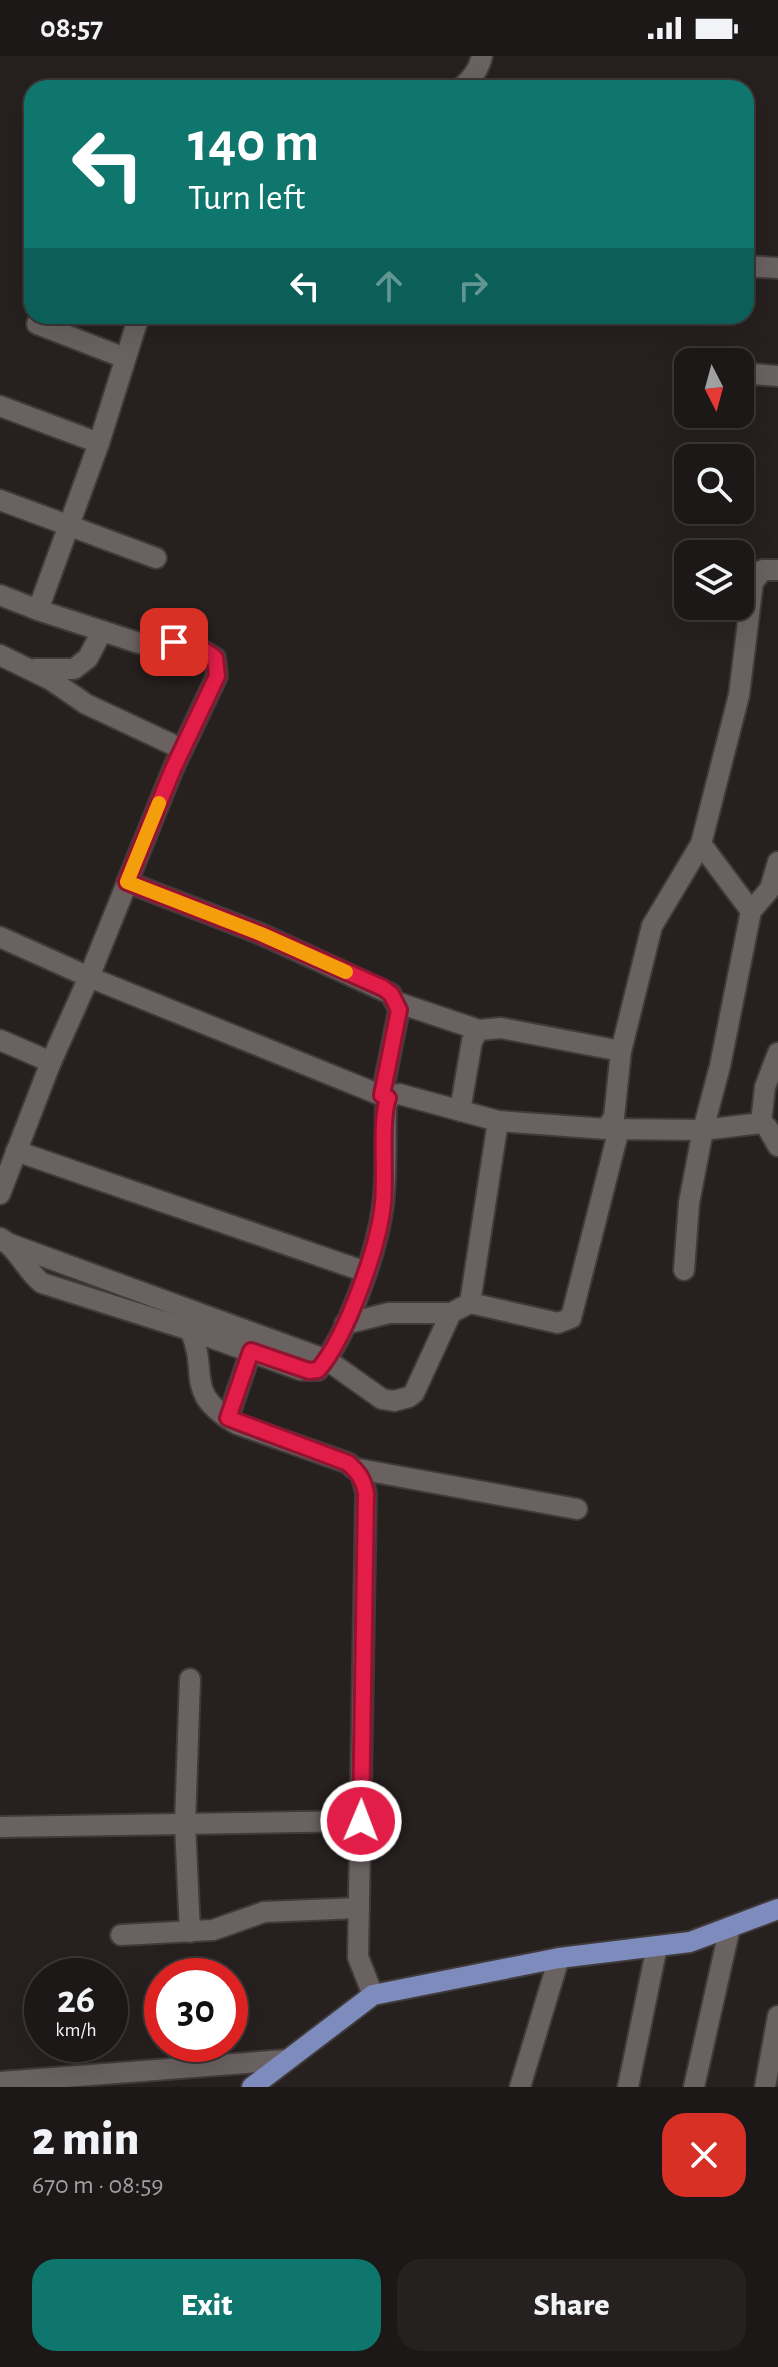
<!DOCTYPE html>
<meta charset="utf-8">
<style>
body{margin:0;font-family:"Alegreya Sans",sans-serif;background:#252120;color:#f1f3f6;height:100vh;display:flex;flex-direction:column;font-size:30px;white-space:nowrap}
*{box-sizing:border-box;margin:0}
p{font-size:26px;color:#a0a0a1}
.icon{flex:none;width:44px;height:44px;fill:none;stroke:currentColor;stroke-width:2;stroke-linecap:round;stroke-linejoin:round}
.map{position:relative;height:2031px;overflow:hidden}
.drawer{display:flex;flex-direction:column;background:#1c1817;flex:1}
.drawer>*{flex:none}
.banner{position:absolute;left:24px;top:24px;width:730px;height:244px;border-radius:24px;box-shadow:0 8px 32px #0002,0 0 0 2px #3a3736;background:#0f766e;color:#fff;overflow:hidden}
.needle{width:52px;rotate:174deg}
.tools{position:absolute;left:674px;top:292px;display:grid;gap:16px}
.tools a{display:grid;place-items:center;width:80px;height:80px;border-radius:16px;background:#1c1817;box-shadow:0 8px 32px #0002,0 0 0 2px #3a3736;font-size:40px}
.speed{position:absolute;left:24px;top:1902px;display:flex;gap:16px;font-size:40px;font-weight:700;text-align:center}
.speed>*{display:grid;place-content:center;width:104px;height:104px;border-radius:50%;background:#1c1817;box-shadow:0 8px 32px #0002,0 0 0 2px #3a3736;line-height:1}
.speed small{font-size:20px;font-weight:400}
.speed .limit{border:12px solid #d22;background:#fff;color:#111}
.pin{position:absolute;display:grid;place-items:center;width:68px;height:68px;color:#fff;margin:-34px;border-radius:16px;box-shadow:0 4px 12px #0006}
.me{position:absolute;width:88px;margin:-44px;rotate:1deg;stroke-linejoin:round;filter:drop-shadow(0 0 6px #0008)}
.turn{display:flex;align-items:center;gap:28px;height:168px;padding:0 32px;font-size:36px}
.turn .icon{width:104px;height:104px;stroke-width:2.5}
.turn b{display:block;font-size:56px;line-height:68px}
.lanes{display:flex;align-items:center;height:76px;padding:0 32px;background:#0003;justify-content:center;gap:40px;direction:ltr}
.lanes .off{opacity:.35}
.round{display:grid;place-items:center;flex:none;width:84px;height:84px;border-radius:24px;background:#252120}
.summary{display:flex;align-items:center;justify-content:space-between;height:136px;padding:0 32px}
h1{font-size:48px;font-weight:800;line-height:60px}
.primary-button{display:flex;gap:16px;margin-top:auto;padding:16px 32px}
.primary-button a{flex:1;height:92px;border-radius:24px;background:#0f766e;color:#fff;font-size:32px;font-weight:800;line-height:92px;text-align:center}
.primary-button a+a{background:#252120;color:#f1f3f6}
.status{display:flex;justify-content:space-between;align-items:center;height:56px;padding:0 40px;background:#1c1817;direction:ltr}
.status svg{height:22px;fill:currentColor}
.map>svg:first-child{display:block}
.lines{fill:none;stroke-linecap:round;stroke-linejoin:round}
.minor-casing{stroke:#403b3a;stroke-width:24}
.major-casing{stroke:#403b3a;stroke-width:24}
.minor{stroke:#696261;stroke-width:20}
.major{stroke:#7d8bbd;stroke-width:20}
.route-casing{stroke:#92132f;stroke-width:20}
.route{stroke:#e11d48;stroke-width:14}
.slow{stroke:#f59e0b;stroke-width:14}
</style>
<div class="status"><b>08:57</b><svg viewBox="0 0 49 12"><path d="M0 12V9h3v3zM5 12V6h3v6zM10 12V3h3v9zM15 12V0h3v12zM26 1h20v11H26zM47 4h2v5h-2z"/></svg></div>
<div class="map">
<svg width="778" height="2031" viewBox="0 0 778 2031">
<rect width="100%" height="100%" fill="#26201f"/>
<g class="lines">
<defs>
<g id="minor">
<path d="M 461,32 C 472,23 479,14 482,0"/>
<path d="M 746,210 L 778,212"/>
<path d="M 37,268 L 125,302"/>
<path d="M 740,317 L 778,320"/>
<path d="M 0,350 L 99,387"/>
<path d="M 0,444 L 156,502"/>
<path d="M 0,539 L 38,554"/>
<path d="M 0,599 L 51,624 L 86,648 L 182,693"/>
<path d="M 35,613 L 74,613 L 88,602 L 102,575"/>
<path d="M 701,788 L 751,855"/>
<path d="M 127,826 L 261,878 L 391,938 L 399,954 L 382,1039"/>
<path d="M 0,881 L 89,921 L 388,1042"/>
<path d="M 396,946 L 479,974"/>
<path d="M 0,984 L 51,1006"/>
<path d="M 460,1055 L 472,985 L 479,974 L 501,972 L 621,995"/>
<path d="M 761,1067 L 765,1031 L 778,997"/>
<path d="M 607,1073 L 703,1074 L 761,1067 L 767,1071 L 778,1090"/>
<path d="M 16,1095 L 366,1216"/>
<path d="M 0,1138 L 51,1006 L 89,921 L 173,713 L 217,620 L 215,602 L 190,587 L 139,587 L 38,554 L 99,387 L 139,260"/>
<path d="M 0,1182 C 18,1192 26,1215 42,1227 L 190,1274 C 210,1318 182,1336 237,1368 L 348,1407 L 361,1418 L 366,1437 L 358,1901 L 373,1939"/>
<path d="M 7,1187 L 327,1304 L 382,1343 L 394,1345 L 409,1341 L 414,1337 L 451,1257 L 470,1247 L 498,1065"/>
<path d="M 684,1214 L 689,1147 L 703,1074 L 720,1010 L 751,855 L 770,833 L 778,806"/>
<path d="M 470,1247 L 558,1267 L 571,1262 L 619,1073"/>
<path d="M 345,1268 L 389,1257 L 451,1257"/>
<path d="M 190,1274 L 301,1314 L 318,1314 C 348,1279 377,1195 383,1149 C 387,1117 385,1083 386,1050 L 390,1040 L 399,1038 L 498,1065 L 606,1073 L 614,1061 L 621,995 L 652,870 L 701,788 L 739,639 L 753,526 L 763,514 L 778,514"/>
<path d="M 228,1362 L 251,1295"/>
<path d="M 353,1412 L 577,1453"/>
<path d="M 0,1771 L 361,1765"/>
<path d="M 190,1876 L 185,1768 L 190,1623"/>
<path d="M 121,1879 L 213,1874 L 264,1856 L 359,1852"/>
<path d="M 0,2026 L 285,2004"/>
<path d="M 520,2031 L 559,1902"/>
<path d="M 628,2031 L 657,1890"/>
<path d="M 694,2031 L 730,1871"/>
<path d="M 765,2031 L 778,1960"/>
</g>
<path id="major" d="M 252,2031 L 373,1939 L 559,1902 L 690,1886 L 778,1853"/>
</defs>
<!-- minor casing -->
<use href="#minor" class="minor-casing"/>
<!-- major casing -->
<use href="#major" class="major-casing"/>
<!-- minor -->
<use href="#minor" class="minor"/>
<!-- major -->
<use href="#major" class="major"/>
</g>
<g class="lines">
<defs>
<path id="route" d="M 174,586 C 191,587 202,591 215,602 L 217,620 L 173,713 L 127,826 L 261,878 L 383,932 L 391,938 L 399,954 L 382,1039 L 388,1042 C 380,1065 386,1119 383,1147 C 379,1190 346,1282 318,1314 L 309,1315 L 251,1295 L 228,1362 L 348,1407 C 359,1417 363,1423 366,1437 L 361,1765"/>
</defs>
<!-- route casing -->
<use href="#route" class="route-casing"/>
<!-- route -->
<use href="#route" class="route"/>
<!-- slow -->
<path class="slow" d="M 159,747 L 127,826 L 261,878 L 346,916"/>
</g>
</svg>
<div class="tools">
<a><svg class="needle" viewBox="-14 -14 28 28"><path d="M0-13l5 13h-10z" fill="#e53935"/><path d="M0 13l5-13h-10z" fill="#a0a0a1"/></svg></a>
<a><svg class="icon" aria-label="search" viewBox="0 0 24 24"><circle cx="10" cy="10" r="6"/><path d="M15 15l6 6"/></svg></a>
<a><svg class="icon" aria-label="layers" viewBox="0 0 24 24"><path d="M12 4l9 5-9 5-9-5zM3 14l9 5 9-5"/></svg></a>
</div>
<div class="speed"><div>26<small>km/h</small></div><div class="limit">30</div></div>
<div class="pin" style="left:174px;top:586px;background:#d93025"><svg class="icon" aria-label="arrive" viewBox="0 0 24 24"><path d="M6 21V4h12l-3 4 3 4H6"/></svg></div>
<svg class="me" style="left:361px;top:1765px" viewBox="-20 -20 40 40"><circle r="17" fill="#e11d48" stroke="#fff" stroke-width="3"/><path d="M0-11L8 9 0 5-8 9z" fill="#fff"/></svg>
<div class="banner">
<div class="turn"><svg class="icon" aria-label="left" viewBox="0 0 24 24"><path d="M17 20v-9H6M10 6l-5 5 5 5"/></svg><div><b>140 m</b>Turn left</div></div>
<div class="lanes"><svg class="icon" aria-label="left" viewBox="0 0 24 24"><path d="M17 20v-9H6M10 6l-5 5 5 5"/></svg><svg class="icon off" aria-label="ahead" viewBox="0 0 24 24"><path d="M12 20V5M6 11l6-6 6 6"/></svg><svg class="icon off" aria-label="right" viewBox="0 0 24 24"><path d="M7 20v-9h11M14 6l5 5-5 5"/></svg></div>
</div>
</div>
<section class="drawer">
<div class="summary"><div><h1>2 min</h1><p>670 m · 08:59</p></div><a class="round" style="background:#d93025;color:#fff"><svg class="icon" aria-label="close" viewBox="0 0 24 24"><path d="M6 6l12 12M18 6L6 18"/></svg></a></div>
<div class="primary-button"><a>Exit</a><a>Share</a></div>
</section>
